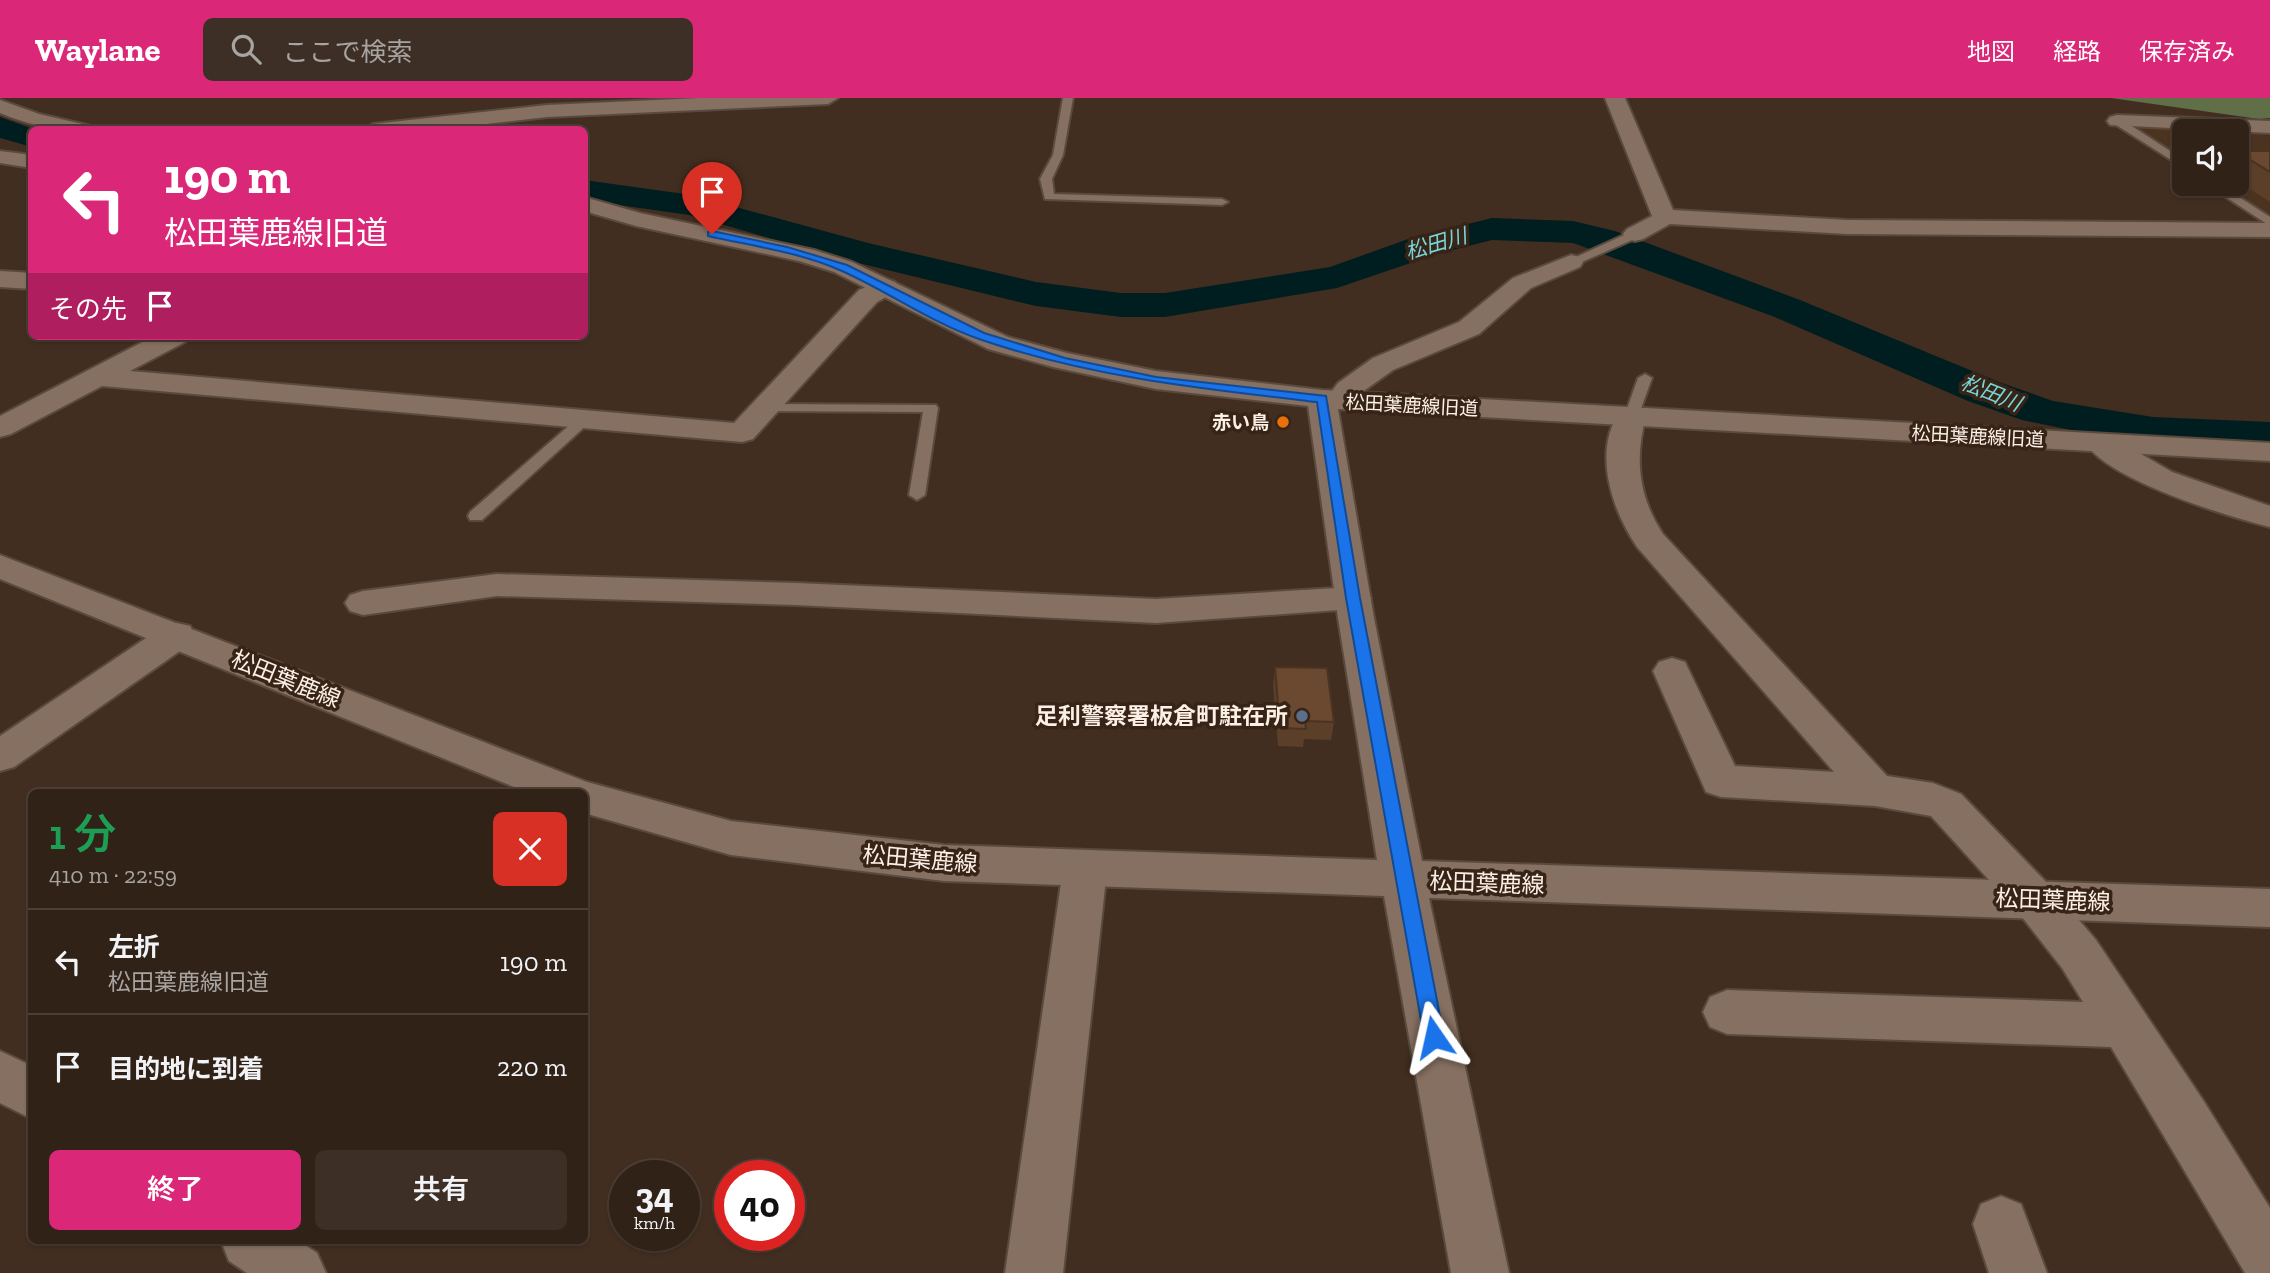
<!DOCTYPE html>
<html lang="ja">
<meta charset="utf-8">
<style>
body{margin:0;font-family:"Zilla Slab","Noto Sans JP",serif;background:#3d2f25;color:#f1f3f6;height:100vh;display:flex;flex-direction:column;font-size:26px;white-space:nowrap}
*{box-sizing:border-box;margin:0}
p{font-size:23px;color:#a8a4a2}
.icon{flex:none;width:38px;height:38px;fill:none;stroke:currentColor;stroke-width:2;stroke-linecap:round;stroke-linejoin:round}
.map{position:relative;flex:1;overflow:hidden}
.panel{position:absolute;left:28px;top:691px;width:560px;height:455px;display:flex;flex-direction:column;background:#312218;border-radius:10px;box-shadow:0 2px 5px #0004,0 0 0 2px #4c3f37}
.panel>*{flex:none}
.top-card{position:absolute;left:28px;top:28px;width:560px;height:214px;border-radius:10px;box-shadow:0 2px 5px #0004,0 0 0 2px #4c3f37;background:#db2777;color:#fff;overflow:hidden}
.controls{position:absolute;left:2172px;top:21px;display:grid;gap:14px}
.controls a{display:grid;place-items:center;width:77px;height:77px;border-radius:10px;background:#312218;box-shadow:0 2px 5px #0004,0 0 0 2px #4c3f37;font-size:35px}
.speed{position:absolute;left:609px;top:1062px;display:flex;gap:14px;font-size:35px;font-weight:700;text-align:center}
.speed>*{display:grid;place-content:center;width:91px;height:91px;border-radius:50%;background:#312218;box-shadow:0 2px 5px #0004,0 0 0 2px #4c3f37;line-height:1}
.speed small{font-size:18px;font-weight:400}
.speed .limit{border:10px solid #d22;background:#fff;color:#111}
.pin{position:absolute;display:grid;place-items:center;width:60px;height:60px;color:#fff;margin:-72px -30px;border-radius:50% 50% 50% 0;rotate:-45deg;box-shadow:0 0 7px #0007}
.pin .icon{rotate:45deg}
.me{position:absolute;width:77px;margin:-38px;rotate:349deg;stroke-linejoin:round;filter:drop-shadow(0 0 5px #0008)}
.turn{display:flex;align-items:center;gap:24px;height:147px;padding:0 21px;font-size:32px}
.turn .icon{width:91px;height:91px;stroke-width:2.5}
.turn b{display:block;font-size:49px;line-height:60px}
.then{display:flex;align-items:center;height:66px;padding:0 21px;background:#0003;gap:14px;font-size:26px}
.round{display:grid;place-items:center;flex:none;width:74px;height:74px;border-radius:10px;background:#3d2f25}
.summary{display:flex;align-items:center;justify-content:space-between;height:119px;padding:0 21px}
h1{font-size:42px;font-weight:600;line-height:52px;color:#1e9e55}
.action{display:flex;gap:14px;margin-top:auto;padding:14px 21px}
.action a{flex:1;height:80px;border-radius:10px;background:#db2777;color:#fff;font-size:28px;font-weight:600;line-height:80px;text-align:center}
.action a+a{background:#3d2f25;color:#f1f3f6}
ul{padding:0;list-style:none}
li{display:flex;align-items:center;gap:21px;height:105px;padding:0 21px;border-top:2px solid #4c3f37}
li div{flex:1}
li b{display:block;font-size:26px}
li em{font-style:normal}
header{display:flex;align-items:center;gap:42px;box-sizing:border-box;height:98px;padding:0 35px;background:#db2777;color:#fff}
header strong{font-size:33px}
nav{display:flex;gap:38px;margin-inline-start:auto;font-size:24px}
.search{width:490px;height:63px;background:#3d2f25;display:flex;align-items:center;gap:18px;box-sizing:border-box;padding:0 24px;border-radius:10px;color:#a8a4a2;font-size:26px}
.map>svg:first-child{display:block}
.built{fill:#4c3320}
.forest{fill:#616f49}
.lines{fill:none;stroke-linecap:round;stroke-linejoin:round}
.river{fill:#001e1f;fill-rule:evenodd}
.lane-casing{stroke:#5a4a3e;stroke-width:4}
.street-casing{stroke:#5a4a3e;stroke-width:4}
.secondary-casing{stroke:#5a4a3e;stroke-width:4}
.lane{fill:#867061;fill-rule:evenodd}
.street{fill:#867061;fill-rule:evenodd}
.secondary{fill:#867061;fill-rule:evenodd}
.wall{fill:#5b3f29}
.building{fill:#6a4930;stroke:#4a3322;stroke-width:2}
.route{fill:#1a73e8;stroke:#114b97;stroke-width:2}
.food-dot{fill:#e8710a;stroke:#372417;stroke-width:2.5}
.service-dot{fill:#5c6f8a;stroke:#372417;stroke-width:2.5}
.labels{text-anchor:middle;stroke-width:7;stroke-linejoin:round;paint-order:stroke}
.far-street-label{font-size:19px;fill:#fcefe6;stroke:#372417}
.far-poi-label{font-size:19px;font-weight:bold;fill:#fcefe6;stroke:#372417;text-anchor:end}
.far-water-label{font-size:21px;font-style:italic;fill:#77d5da;stroke:#372417}
.street-label{font-size:23px;fill:#fcefe6;stroke:#372417}
.poi-label{font-size:23px;font-weight:bold;fill:#fcefe6;stroke:#372417;text-anchor:end}
</style>
<header>
<strong>Waylane</strong>
<div class="search"><svg class="icon" aria-label="search" viewBox="0 0 24 24"><circle cx="10" cy="10" r="6"/><path d="M15 15l6 6"/></svg>ここで検索</div>
<nav><a>地図</a><a>経路</a><a>保存済み</a></nav>
</header>
<div class="map">
<svg width="2270" height="1175" viewBox="0 0 2270 1175">
<rect width="100%" height="100%" fill="#412e20"/>
<!-- built -->
<path class="built" d="M 2131,27 L 2248,31 L 2270,39 L 2270,119 L 2220,86 L 2236,86 L 2236,33 L 2184,33 L 2184,62 Z"/>
<!-- forest -->
<path class="forest" d="M 2111,0 L 2270,0 L 2270,20 L 2259,21 Z"/>
<g class="lines">
<!-- river -->
<g class="river">
<path d="M 0,19 L 36,32 L 32,32 L 32,49 L 0,40 Z"/>
<path d="M 584,82 L 692,97 L 868,145 L 1036,184 L 1121,195 L 1165,195 L 1330,169 L 1411,140 L 1492,120 L 1573,123 L 1615,133 L 1800,202 L 1999,284 L 2053,303 L 2153,319 L 2270,324 L 2270,352 L 2124,343 L 2022,322 L 1968,303 L 1772,218 L 1573,145 L 1492,142 L 1437,156 L 1337,190 L 1165,219 L 1121,219 L 1036,208 L 846,162 L 689,117 L 584,102 Z"/>
</g>
<defs>
<g id="lane">
<path d="M 1063,0 L 1073,0 L 1063,57 L 1052,81 L 1054,96 L 1222,101 L 1228,104 L 1222,107 L 1045,101 L 1040,81 L 1053,57 Z"/>
<path d="M 2113,21 L 2121,21 L 2184,62 L 2184,70 L 2113,25 Z"/>
<path d="M 2206,86 L 2219,86 L 2270,119 L 2270,128 Z"/>
<path d="M 1635,132 L 1639,133 L 1639,139 L 1575,167 L 1567,167 L 1565,164 Z"/>
<path d="M 1645,276 L 1652,280 L 1638,319 L 1631,323 L 1626,322 L 1624,319 L 1638,280 Z"/>
<path d="M 765,306 L 936,307 L 938,310 L 925,397 L 917,402 L 909,397 L 923,314 L 760,313 L 758,310 Z"/>
<path d="M 585,317 L 590,318 L 592,321 L 590,324 L 482,422 L 470,422 L 468,418 L 470,414 L 580,318 Z"/>
</g>
<g id="street">
<path d="M 699,0 L 838,0 L 828,6 L 547,19 L 434,32 L 363,32 L 373,26 L 547,7 Z"/>
<path d="M 1605,0 L 1625,0 L 1673,112 L 1847,122 L 2270,125 L 2270,139 L 1847,136 L 1670,126 L 1643,141 L 1635,143 L 1627,141 L 1623,136 L 1627,131 L 1652,118 Z"/>
<path d="M 0,2 L 39,16 L 91,28 L 94,32 C 57,32 34,29 0,15 Z"/>
<path d="M 2117,17 L 2270,23 L 2270,35 L 2110,27 L 2107,23 L 2110,19 Z"/>
<path d="M 1571,157 L 1580,159 L 1583,164 L 1580,169 L 1531,190 L 1479,236 L 1393,272 L 1358,297 L 1350,308 L 1340,311 L 1330,308 L 1325,302 L 1338,285 L 1373,260 L 1459,224 L 1513,180 Z"/>
<path d="M 0,173 L 32,175 L 32,191 L 0,189 Z"/>
<path d="M 886,181 L 895,184 L 899,189 L 895,194 L 877,204 L 753,341 L 742,344 L 102,288 L 11,336 L 0,339 L 0,318 L 154,238 L 189,238 L 185,244 L 130,273 L 734,325 L 859,192 Z"/>
<path d="M 1631,310 L 1642,313 L 1646,319 C 1634,361 1639,400 1663,436 L 1887,678 L 1933,685 L 1961,696 L 2050,788 L 2096,842 L 2203,1002 L 2270,1110 L 2270,1175 L 2245,1175 L 2111,949 L 1727,936 L 1710,929 L 1703,914 L 1710,899 L 1727,892 L 2083,904 L 2062,870 L 2018,814 L 1931,718 L 1875,708 L 1721,699 L 1706,694 L 1653,573 L 1659,564 L 1672,560 L 1685,564 L 1735,668 L 1834,674 L 1637,449 C 1612,412 1592,354 1620,313 Z"/>
<path d="M 2101,337 L 2112,339 L 2172,374 L 2270,408 L 2270,429 C 2226,418 2111,383 2086,346 L 2090,339 Z"/>
<path d="M 497,476 L 796,485 L 1156,501 L 1353,489 L 1366,492 L 1371,500 L 1366,508 L 1353,511 L 1156,525 L 796,507 L 497,498 L 363,517 L 350,513 L 345,505 L 350,497 L 363,493 Z"/>
<path d="M 177,525 L 190,528 L 195,537 L 190,546 L 14,669 L 0,673 L 0,638 L 164,528 Z"/>
<path d="M 1085,753 L 1101,758 L 1107,771 L 1063,1175 L 1005,1175 L 1063,771 L 1069,758 Z"/>
<path d="M 0,953 L 32,968 L 32,1021 L 0,1005 Z"/>
<path d="M 2001,1098 L 2021,1106 L 2047,1175 L 1989,1175 L 1973,1126 L 1981,1106 Z"/>
<path d="M 221,1143 L 299,1143 L 317,1155 L 326,1175 L 247,1175 L 229,1163 Z"/>
</g>
<g id="secondary">
<path d="M 0,53 L 32,57 L 32,70 L 0,65 Z"/>
<path d="M 584,99 L 640,115 L 814,152 L 852,164 L 1008,239 L 1067,255 L 1156,273 L 1322,292 L 2270,345 L 2270,363 L 1338,311 L 1374,520 L 1422,763 L 2270,791 L 2270,829 L 1429,800 L 1509,1175 L 1451,1175 L 1384,798 L 944,783 L 731,757 L 584,715 L 584,695 L 529,695 L 0,481 L 0,457 L 587,684 L 731,723 L 944,747 L 1377,762 L 1338,520 L 1308,308 L 1156,291 L 1053,269 L 988,251 L 834,174 L 799,163 L 636,128 L 584,113 Z"/>
</g>
</defs>
<!-- lane casing -->
<use href="#lane" class="lane-casing"/>
<!-- street casing -->
<use href="#street" class="street-casing"/>
<!-- secondary casing -->
<use href="#secondary" class="secondary-casing"/>
<!-- lane -->
<use href="#lane" class="lane"/>
<!-- street -->
<use href="#street" class="street"/>
<!-- secondary -->
<use href="#secondary" class="secondary"/>
</g>
<!-- wall -->
<g class="wall">
<path d="M 2236,53 L 2270,53 L 2270,104 L 2236,82 Z"/>
<path d="M 1275,569 L 1334,624 L 1331,642 L 1304,641 L 1303,649 L 1278,648 L 1273,587 Z"/>
</g>
<!-- building -->
<g class="building">
<path d="M 2236,53 L 2270,53 L 2270,74 Z"/>
<path d="M 1275,569 L 1327,570 L 1334,624 L 1305,623 L 1306,631 L 1280,630 Z"/>
</g>
<!-- route -->
<path class="route" d="M 712,133 L 787,149 L 847,167 L 984,235 L 1065,260 L 1156,279 L 1326,298 L 1360,500 L 1444,939 L 1441,946 L 1434,948 L 1427,946 L 1424,939 L 1346,500 L 1317,304 C 1202,291 1089,279 979,241 C 932,225 887,193 842,173 C 800,154 752,148 708,138 L 708,134 Z"/>
<!-- markers -->
<circle class="food-dot" cx="1283" cy="324" r="7"/>
<circle class="service-dot" cx="1302" cy="618" r="7"/>
<g class="labels">
<!-- far-street labels -->
<g class="far-street-label">
<text transform="translate(1412 307) rotate(3)" y="7">松田葉鹿線旧道</text>
<text transform="translate(1978 338) rotate(3)" y="7">松田葉鹿線旧道</text>
</g>
<!-- far-poi labels -->
<g class="far-poi-label">
<text x="1269" y="331">赤い鳥</text>
</g>
<!-- far-water labels -->
<g class="far-water-label">
<text transform="translate(1436 146) rotate(-16)" y="7">松田川</text>
<text transform="translate(1991 295) rotate(22)" y="7">松田川</text>
</g>
<!-- street labels -->
<g class="street-label">
<text transform="translate(286 581) rotate(22)" y="8">松田葉鹿線</text>
<text transform="translate(920 761) rotate(5)" y="8">松田葉鹿線</text>
<text transform="translate(1487 785) rotate(2)" y="8">松田葉鹿線</text>
<text transform="translate(2053 802) rotate(2)" y="8">松田葉鹿線</text>
</g>
<!-- poi labels -->
<g class="poi-label">
<text x="1288" y="626">足利警察署板倉町駐在所</text>
</g>
</g>
</svg>
<div class="controls">
<a><svg class="icon" aria-label="sound" viewBox="0 0 24 24"><path d="M4 9h4l5-4v14l-5-4H4zM17 9q2 3 0 6"/></svg></a>
</div>
<div class="speed"><div>34<small>km/h</small></div><div class="limit">40</div></div>
<div class="pin" style="left:712px;top:136px;background:#d93025"><svg class="icon" aria-label="arrive" viewBox="0 0 24 24"><path d="M6 21V4h12l-3 4 3 4H6"/></svg></div>
<svg class="me" style="left:1434px;top:939px" viewBox="-20 -20 40 40"><path d="M0-17L14 15 0 8-14 15z" fill="#1a73e8" stroke="#fff" stroke-width="4"/></svg>
<div class="top-card">
<div class="turn"><svg class="icon" aria-label="left" viewBox="0 0 24 24"><path d="M17 20v-9H6M10 6l-5 5 5 5"/></svg><div><b>190 m</b>松田葉鹿線旧道</div></div>
<div class="then">その先<svg class="icon" aria-label="arrive" viewBox="0 0 24 24"><path d="M6 21V4h12l-3 4 3 4H6"/></svg></div>
</div>
<section class="panel">
<div class="summary"><div><h1>1 分</h1><p>410 m · 22:59</p></div><a class="round" style="background:#d93025;color:#fff"><svg class="icon" aria-label="close" viewBox="0 0 24 24"><path d="M6 6l12 12M18 6L6 18"/></svg></a></div>
<ul>
<li><svg class="icon" aria-label="left" viewBox="0 0 24 24"><path d="M17 20v-9H6M10 6l-5 5 5 5"/></svg><div><b>左折</b><p>松田葉鹿線旧道</p></div><em>190 m</em></li>
<li><svg class="icon" aria-label="arrive" viewBox="0 0 24 24"><path d="M6 21V4h12l-3 4 3 4H6"/></svg><div><b>目的地に到着</b></div><em>220 m</em></li>
</ul>
<div class="action"><a>終了</a><a>共有</a></div>
</section>
</div>
